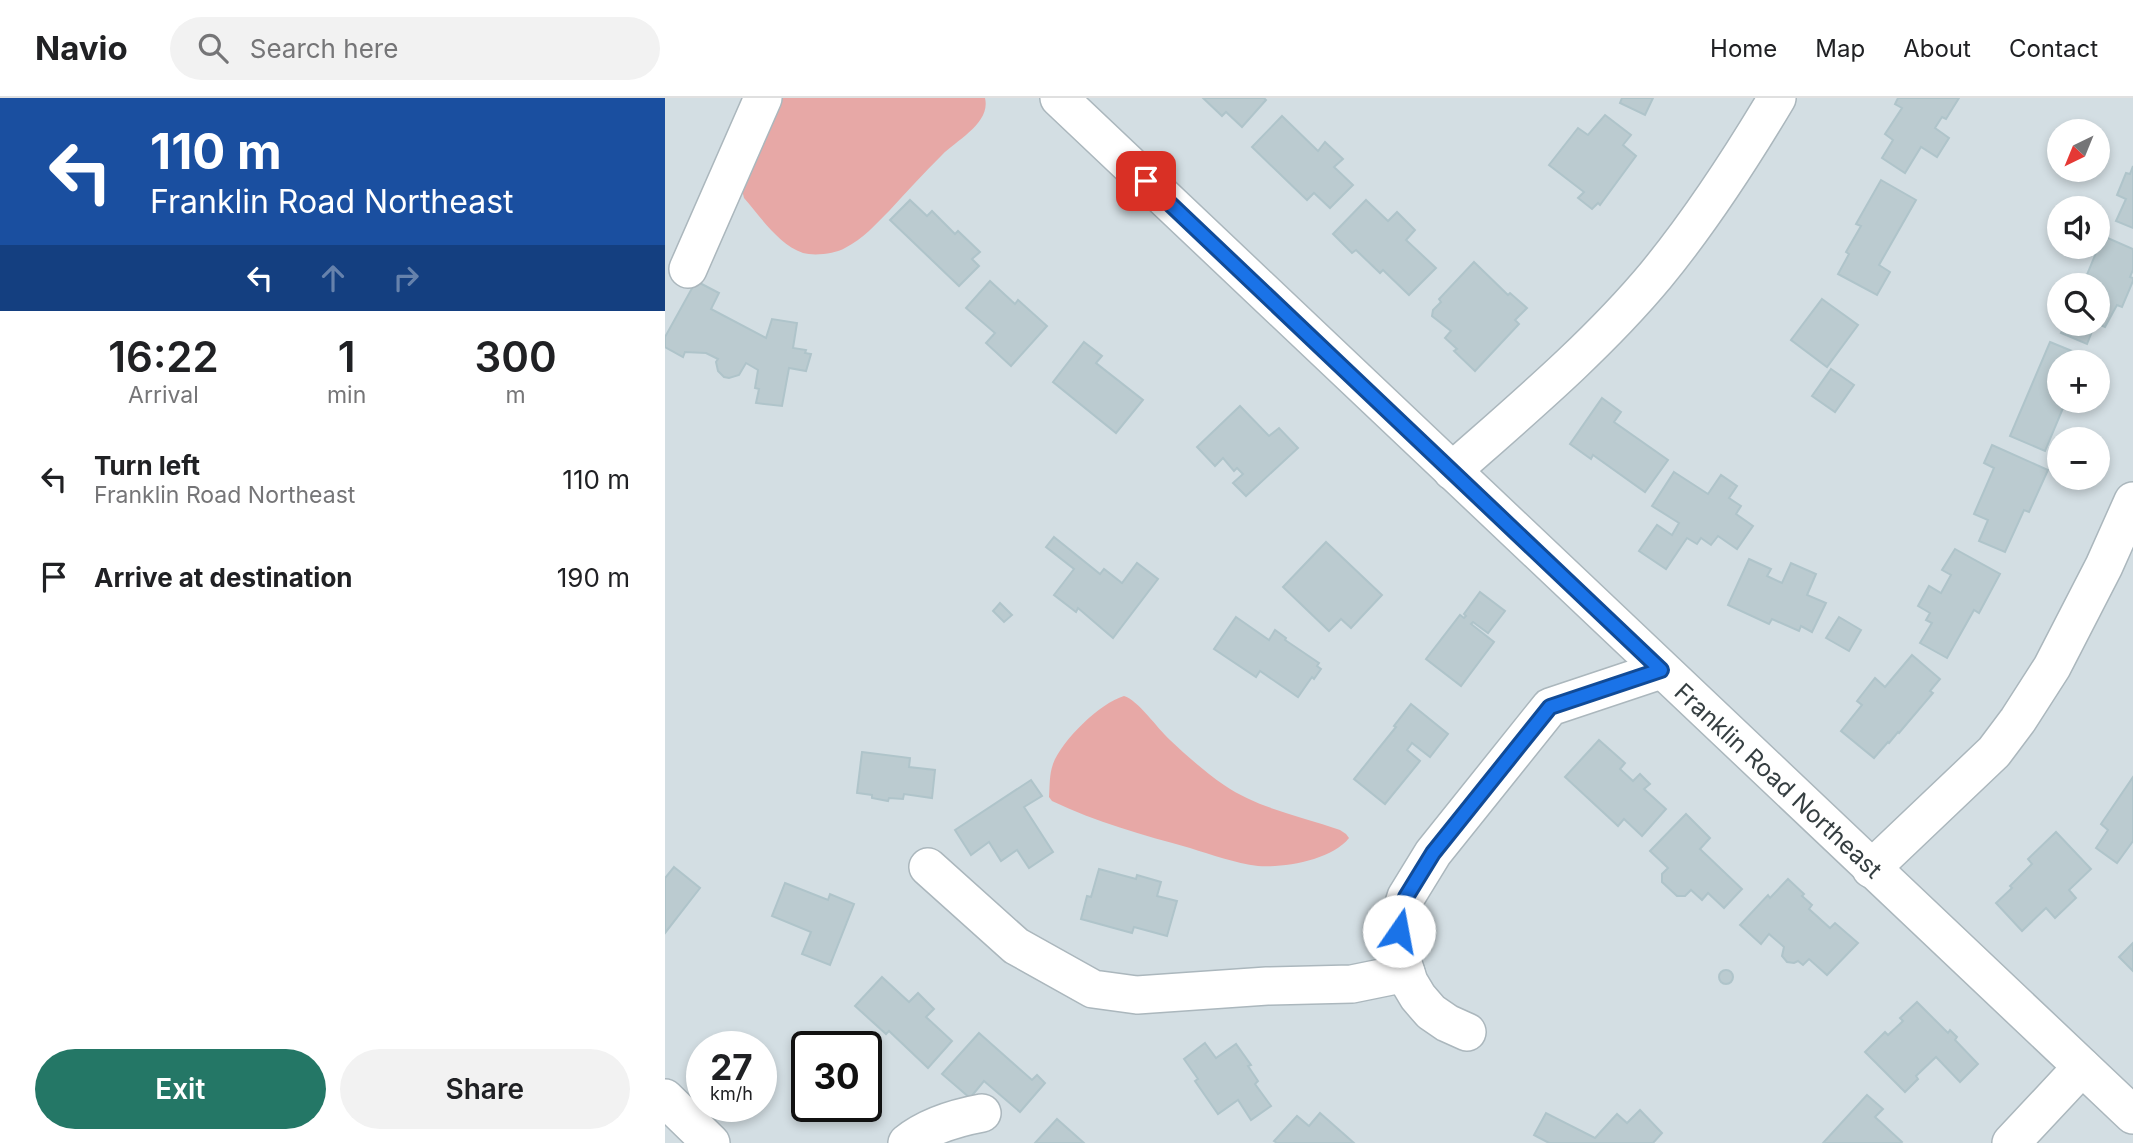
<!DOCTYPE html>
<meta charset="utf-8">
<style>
body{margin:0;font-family:Inter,sans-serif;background:#f2f2f2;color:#202124;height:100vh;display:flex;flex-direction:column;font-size:26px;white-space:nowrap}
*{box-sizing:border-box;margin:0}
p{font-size:23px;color:#757577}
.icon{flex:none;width:38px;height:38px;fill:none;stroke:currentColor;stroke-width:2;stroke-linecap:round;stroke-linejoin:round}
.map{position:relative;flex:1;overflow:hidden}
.panel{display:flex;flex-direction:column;background:#fff;width:665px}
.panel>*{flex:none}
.top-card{background:#1a4fa0;color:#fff;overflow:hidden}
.needle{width:46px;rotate:223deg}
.tools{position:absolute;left:1382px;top:21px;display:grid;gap:14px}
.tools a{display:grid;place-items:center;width:63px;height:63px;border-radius:50%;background:#fff;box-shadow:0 4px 10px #0003;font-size:35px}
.speed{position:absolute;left:21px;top:933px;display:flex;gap:14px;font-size:35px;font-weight:700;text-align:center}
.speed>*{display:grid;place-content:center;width:91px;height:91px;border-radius:50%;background:#fff;box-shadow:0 4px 10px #0003;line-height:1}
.speed small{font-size:18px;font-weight:400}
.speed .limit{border:4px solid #111;border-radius:10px;background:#fff;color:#111}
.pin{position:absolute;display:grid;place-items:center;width:60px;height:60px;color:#fff;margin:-30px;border-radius:14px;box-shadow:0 4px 10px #0006}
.me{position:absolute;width:77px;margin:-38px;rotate:12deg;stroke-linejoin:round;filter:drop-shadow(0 0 5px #0008)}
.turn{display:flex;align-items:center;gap:24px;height:147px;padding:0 35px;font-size:32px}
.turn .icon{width:91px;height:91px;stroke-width:2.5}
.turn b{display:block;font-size:49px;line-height:60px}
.lanes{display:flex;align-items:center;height:66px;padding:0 35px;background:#0003;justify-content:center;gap:35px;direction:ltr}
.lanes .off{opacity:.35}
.eta{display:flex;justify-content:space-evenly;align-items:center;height:119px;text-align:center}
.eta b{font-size:42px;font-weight:600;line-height:49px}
.button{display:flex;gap:14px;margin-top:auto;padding:14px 35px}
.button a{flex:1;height:80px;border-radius:42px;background:#247766;color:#fff;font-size:28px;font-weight:600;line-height:80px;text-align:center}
.button a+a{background:#f2f2f2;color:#202124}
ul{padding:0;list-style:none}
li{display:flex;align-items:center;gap:21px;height:98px;padding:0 35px}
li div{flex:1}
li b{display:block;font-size:26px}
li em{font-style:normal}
header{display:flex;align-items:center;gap:42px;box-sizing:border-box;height:98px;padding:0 35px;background:#fff;border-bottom:2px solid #e0e0e0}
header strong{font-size:33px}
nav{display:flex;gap:38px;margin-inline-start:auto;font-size:24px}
.search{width:490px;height:63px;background:#f2f2f2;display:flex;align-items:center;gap:18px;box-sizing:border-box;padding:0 24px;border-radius:38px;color:#757577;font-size:26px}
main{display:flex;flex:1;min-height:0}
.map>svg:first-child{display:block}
.residential{fill:#d3dee3;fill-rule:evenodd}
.water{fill:#e7a8a6}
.building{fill:#bbcbd0;stroke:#afc4ca;stroke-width:2}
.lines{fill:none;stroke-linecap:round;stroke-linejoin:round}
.minor-casing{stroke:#abb7bd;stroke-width:40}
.minor{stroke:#fff;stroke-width:37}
.route-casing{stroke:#114b97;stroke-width:18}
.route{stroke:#1a73e8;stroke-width:12}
.labels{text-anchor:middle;stroke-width:5;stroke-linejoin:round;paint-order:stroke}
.street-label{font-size:24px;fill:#353e41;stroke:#fff}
</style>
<header>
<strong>Navio</strong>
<div class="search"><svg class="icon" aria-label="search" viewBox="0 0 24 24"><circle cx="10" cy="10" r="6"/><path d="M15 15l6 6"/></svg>Search here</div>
<nav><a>Home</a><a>Map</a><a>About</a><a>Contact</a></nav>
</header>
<main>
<section class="panel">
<div class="top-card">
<div class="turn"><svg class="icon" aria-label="left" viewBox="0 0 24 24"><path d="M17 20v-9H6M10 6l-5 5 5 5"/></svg><div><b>110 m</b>Franklin Road Northeast</div></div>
<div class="lanes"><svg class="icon" aria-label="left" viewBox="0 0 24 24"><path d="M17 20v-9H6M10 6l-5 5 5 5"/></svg><svg class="icon off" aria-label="ahead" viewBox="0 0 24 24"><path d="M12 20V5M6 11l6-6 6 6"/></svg><svg class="icon off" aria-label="right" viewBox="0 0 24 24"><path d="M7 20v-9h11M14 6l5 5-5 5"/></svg></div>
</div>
<div class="eta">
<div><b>16:22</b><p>Arrival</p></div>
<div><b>1</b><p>min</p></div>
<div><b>300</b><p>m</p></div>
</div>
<ul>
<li><svg class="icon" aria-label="left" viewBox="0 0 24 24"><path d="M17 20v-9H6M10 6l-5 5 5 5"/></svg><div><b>Turn left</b><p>Franklin Road Northeast</p></div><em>110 m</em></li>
<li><svg class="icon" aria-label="arrive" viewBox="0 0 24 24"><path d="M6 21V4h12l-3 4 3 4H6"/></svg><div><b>Arrive at destination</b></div><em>190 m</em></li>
</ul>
<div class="button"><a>Exit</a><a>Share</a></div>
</section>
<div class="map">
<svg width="1468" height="1045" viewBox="0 0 1468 1045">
<rect width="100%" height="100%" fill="#e4ecf0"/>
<!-- residential -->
<path class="residential" d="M 0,0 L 1468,0 L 1468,1045 L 0,1045 ZM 1395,33 L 1433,33 L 1433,72 L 1395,72 ZM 1395,110 L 1433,110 L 1433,149 L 1395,149 ZM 1395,187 L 1433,187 L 1433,226 L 1395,226 ZM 1395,264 L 1433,264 L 1433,303 L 1395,303 ZM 1395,341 L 1433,341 L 1433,380 L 1395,380 ZM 37,948 L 96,948 L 96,1008 L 37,1008 ZM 142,948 L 201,948 L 201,1008 L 142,1008 Z"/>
<!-- water -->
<g class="water">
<path d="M 113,0 L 320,0 C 326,25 292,42 277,57 C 259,75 242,93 225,112 C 211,126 198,141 180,150 C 170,156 149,158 138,155 C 113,146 95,118 79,100 L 77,92 Z"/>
<path d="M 459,598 C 473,602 492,630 505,642 C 522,658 540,674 559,687 C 594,711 636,718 675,732 L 681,736 L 684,740 C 667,762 619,770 593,768 C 570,765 547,757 525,750 C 478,737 431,724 387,703 L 384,699 C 385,688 384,677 388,666 C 397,642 435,605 459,598 Z"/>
</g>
<!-- building -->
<g class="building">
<path d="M 538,0 L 599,0 L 601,2 L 577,29 L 561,14 L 557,18 Z"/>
<path d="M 957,0 L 988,0 L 980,17 L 955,5 Z"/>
<path d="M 1233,0 L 1294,0 L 1281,21 L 1277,19 L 1270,30 L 1284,40 L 1272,59 L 1256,49 L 1240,75 L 1217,60 L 1228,42 L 1220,36 L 1237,10 L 1230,6 Z"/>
<path d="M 940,17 L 966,37 L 958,47 L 971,58 L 935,107 L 933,105 L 927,111 L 913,100 L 919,94 L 884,67 L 913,30 L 923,37 Z"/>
<path d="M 617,18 L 653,53 L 660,44 L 678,61 L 669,69 L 688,87 L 665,110 L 649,95 L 642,102 L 587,49 Z"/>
<path d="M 1468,68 L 1468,130 L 1451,123 L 1461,101 L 1452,97 L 1461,75 L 1465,76 Z"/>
<path d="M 1216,82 L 1251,102 L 1214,167 L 1225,174 L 1212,197 L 1173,176 L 1184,156 L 1181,154 L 1196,128 L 1191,126 Z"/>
<path d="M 245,102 L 262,118 L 267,113 L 290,136 L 293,133 L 315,154 L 307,161 L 314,168 L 294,188 L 225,122 Z"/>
<path d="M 701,102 L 723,123 L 732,114 L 750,132 L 741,142 L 771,170 L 744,197 L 718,172 L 715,175 L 691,152 L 687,155 L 668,136 Z"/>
<path d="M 1438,138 L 1468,151 L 1468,172 L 1465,179 L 1468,180 L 1468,183 L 1457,209 L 1452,207 L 1440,229 L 1433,226 L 1433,187 L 1402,187 L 1406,178 L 1419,184 Z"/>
<path d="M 809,164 L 843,197 L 845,195 L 862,210 L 850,222 L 854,226 L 810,273 L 789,253 L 792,251 L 780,240 L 786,233 L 767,218 L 768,212 L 776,204 L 774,201 Z"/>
<path d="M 31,183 L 54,195 L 46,211 L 101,240 L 107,221 L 132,225 L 128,250 L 141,252 L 140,255 L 146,256 L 141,273 L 124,270 L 117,308 L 91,305 L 94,291 L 90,290 L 93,272 L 81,265 L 74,277 L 64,280 L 59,279 L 53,273 L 51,264 L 53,261 L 41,255 L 20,254 L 18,259 L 0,249 L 0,239 Z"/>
<path d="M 325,183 L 350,206 L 353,202 L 382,228 L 346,268 L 321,245 L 330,235 L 301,210 Z"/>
<path d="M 1157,201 L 1193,227 L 1162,269 L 1126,242 Z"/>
<path d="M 1400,226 L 1430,226 L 1422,246 L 1396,235 Z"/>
<path d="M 419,244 L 437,258 L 431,265 L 478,302 L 451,335 L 388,284 Z"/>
<path d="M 1385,244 L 1434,264 L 1433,266 L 1433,264 L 1395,264 L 1395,303 L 1401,303 L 1380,353 L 1345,338 Z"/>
<path d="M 1166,271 L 1189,287 L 1170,314 L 1147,298 Z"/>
<path d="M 937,300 L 956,314 L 949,324 L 1003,362 L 980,394 L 928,357 L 926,361 L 905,346 Z"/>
<path d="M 575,308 L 604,338 L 614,330 L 633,350 L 581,398 L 568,385 L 578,376 L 572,370 L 569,373 L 558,360 L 550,368 L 532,349 Z"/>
<path d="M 1327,347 L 1383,372 L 1364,414 L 1359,412 L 1340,454 L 1314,443 L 1323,422 L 1309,416 L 1329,370 L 1319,365 Z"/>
<path d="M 1009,374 L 1043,396 L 1056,377 L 1072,388 L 1064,400 L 1076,408 L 1071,416 L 1088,428 L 1072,451 L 1053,438 L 1046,447 L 1036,440 L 1032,446 L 1022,440 L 1001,471 L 974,453 L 992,427 L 1007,437 L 1014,425 L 987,408 Z"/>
<path d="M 389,439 L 435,476 L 439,471 L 457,485 L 472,465 L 493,481 L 448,540 L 413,510 L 411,514 L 389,497 L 409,471 L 381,449 Z"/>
<path d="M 661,444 L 717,497 L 686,530 L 676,521 L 664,533 L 618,489 Z"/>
<path d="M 1290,451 L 1335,476 L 1314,515 L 1309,512 L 1282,560 L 1255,545 L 1267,525 L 1261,522 L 1265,515 L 1253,508 L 1264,488 L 1276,495 L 1286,477 L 1277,472 Z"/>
<path d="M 1084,461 L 1106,471 L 1102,478 L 1117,485 L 1126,465 L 1151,476 L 1142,497 L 1161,505 L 1147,534 L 1136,528 L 1134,533 L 1107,521 L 1104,526 L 1063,507 Z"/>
<path d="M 815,494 L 840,513 L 823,535 L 808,524 L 806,526 L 829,544 L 796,588 L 761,561 L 795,517 L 799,520 L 801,518 L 799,516 Z"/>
<path d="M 335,505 L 347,517 L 339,524 L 328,513 Z"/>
<path d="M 571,519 L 604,542 L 610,532 L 621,540 L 620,542 L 654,565 L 652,568 L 656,571 L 649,581 L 647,579 L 633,599 L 595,573 L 591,579 L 549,551 Z"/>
<path d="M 1174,519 L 1196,532 L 1184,553 L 1161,540 Z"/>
<path d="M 1247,557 L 1275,581 L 1265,593 L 1268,595 L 1234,635 L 1233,634 L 1224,645 L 1223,644 L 1209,660 L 1176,633 L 1197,607 L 1192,603 L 1210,580 L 1220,589 Z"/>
<path d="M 746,606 L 783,636 L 765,659 L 747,645 L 742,652 L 755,663 L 720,706 L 689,681 L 731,629 L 729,628 Z"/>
<path d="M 934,642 L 960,665 L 955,671 L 968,683 L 975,676 L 985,686 L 979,691 L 1001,711 L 977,738 L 959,721 L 953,728 L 900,679 Z"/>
<path d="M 197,654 L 245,660 L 244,669 L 270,672 L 267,700 L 239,696 L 238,701 L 224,700 L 223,703 L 207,700 L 207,697 L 192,695 Z"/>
<path d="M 1468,679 L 1468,743 L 1452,765 L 1431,750 L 1443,732 L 1436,726 Z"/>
<path d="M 366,682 L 377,698 L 359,709 L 388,754 L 364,770 L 352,752 L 336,763 L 324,744 L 306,757 L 290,732 Z"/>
<path d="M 1021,716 L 1045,740 L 1035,751 L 1077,791 L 1059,810 L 1043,795 L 1037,802 L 1026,792 L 1020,798 L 1012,798 L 997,784 L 997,776 L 1003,770 L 985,753 Z"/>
<path d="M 1391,734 L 1426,771 L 1404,792 L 1411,800 L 1390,820 L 1381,810 L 1357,833 L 1331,805 L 1347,790 L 1345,788 L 1367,766 L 1363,761 Z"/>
<path d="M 9,769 L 35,790 L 0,835 L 0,780 Z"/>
<path d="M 434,771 L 471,781 L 472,777 L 496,784 L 492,798 L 512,803 L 502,838 L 469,829 L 467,835 L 416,821 L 422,798 L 426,799 Z"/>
<path d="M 1123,781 L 1139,796 L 1137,798 L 1147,807 L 1144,811 L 1165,830 L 1170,825 L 1193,845 L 1162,877 L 1144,861 L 1138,867 L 1133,863 L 1129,865 L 1122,864 L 1117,858 L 1119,849 L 1104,836 L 1096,846 L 1075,827 L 1103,797 L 1105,800 Z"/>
<path d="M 120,785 L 163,802 L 165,796 L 189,806 L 165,867 L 137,856 L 146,834 L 107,818 Z"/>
<path d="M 1468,845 L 1468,873 L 1454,859 Z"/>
<circle cx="1061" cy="879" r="7"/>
<path d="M 217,879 L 244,904 L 253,895 L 269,911 L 261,919 L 287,943 L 263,970 L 224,933 L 221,936 L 190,908 Z"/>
<path d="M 1252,904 L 1283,935 L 1285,932 L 1292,939 L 1290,942 L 1313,966 L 1295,984 L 1271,959 L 1251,978 L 1253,981 L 1240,994 L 1200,954 L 1220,934 L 1223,937 L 1238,923 L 1235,920 Z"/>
<path d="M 314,935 L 367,982 L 372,977 L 380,985 L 355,1014 L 319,983 L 305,1000 L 277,976 Z"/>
<path d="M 540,945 L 551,960 L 571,946 L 586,967 L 583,968 L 593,983 L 590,986 L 606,1008 L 586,1022 L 573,1002 L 553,1016 L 530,983 L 533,981 L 519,961 Z"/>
<path d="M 1202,997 L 1218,1011 L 1210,1019 L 1237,1044 L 1236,1045 L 1158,1045 Z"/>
<path d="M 975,1012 L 997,1035 L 988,1045 L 884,1045 L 869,1037 L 881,1015 L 930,1040 L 952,1016 L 962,1025 Z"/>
<path d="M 655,1015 L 689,1045 L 612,1045 L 609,1043 L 632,1018 L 644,1028 Z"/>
<path d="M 392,1021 L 419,1045 L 370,1045 Z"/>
</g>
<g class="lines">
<defs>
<g id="minor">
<path d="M 394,0 L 1468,1017"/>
<path d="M 23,171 L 98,0"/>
<path d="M 787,373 C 856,312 932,248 991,177 C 1037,121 1075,62 1112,0"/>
<path d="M 263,769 L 351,848 L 428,891 L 472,897 L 602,888 L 687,886 L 741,875"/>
<path d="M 1206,771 L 1329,654 L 1353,622 L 1387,569 L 1439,468 L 1468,403"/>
<path d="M 802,934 L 782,925 L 766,914 L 753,899 L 744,884 L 736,859 L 734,833 L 736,815 L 741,799 L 768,755 L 885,609 L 996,572"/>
<path d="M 0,1000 L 46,1045"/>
<path d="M 242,1045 C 263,1028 290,1020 317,1015"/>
<path d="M 1346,1045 L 1417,969"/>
</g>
</defs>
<!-- minor casing -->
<use href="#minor" class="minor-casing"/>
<!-- minor -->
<use href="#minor" class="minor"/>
</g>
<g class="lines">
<defs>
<path id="route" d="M 481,83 L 996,572 L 885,609 L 768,755 L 741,799 L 736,815 L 734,833"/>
</defs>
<!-- route casing -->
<use href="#route" class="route-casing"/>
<!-- route -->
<use href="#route" class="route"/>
</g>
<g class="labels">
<!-- street labels -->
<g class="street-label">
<text transform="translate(1113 683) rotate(43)" y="8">Franklin Road Northeast</text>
</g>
</g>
</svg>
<div class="tools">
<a><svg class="needle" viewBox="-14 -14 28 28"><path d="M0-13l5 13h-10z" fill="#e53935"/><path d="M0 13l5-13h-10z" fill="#757577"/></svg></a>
<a><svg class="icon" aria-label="sound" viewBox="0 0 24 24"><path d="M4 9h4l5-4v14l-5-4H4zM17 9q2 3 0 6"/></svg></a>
<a><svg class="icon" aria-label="search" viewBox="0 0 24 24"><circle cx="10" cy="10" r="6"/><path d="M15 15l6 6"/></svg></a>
<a>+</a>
<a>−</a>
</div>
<div class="speed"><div>27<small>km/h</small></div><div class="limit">30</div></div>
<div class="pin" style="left:481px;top:83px;background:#d93025"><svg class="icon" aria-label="arrive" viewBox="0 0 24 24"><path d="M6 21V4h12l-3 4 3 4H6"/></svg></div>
<svg class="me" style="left:734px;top:833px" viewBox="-20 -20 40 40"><circle r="19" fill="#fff"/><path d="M0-13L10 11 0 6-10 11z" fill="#1a73e8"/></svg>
</div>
</main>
